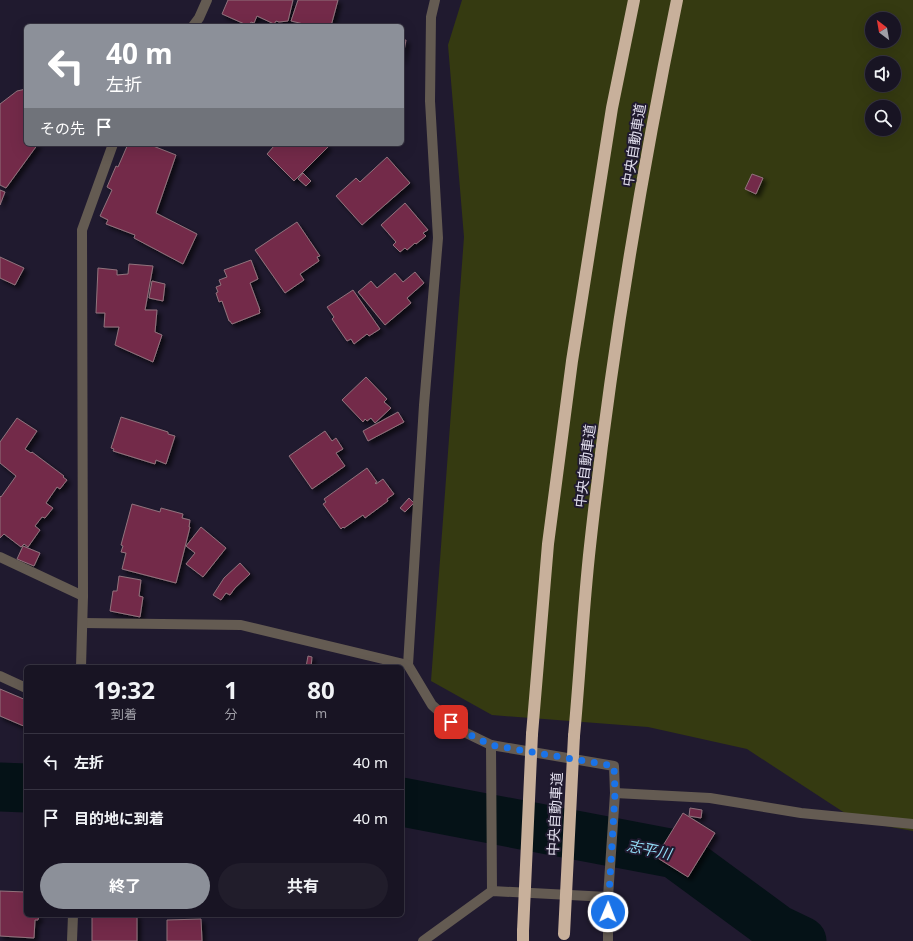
<!DOCTYPE html>
<html lang="ja">
<meta charset="utf-8">
<style>
body{margin:0;font-family:"Noto Sans","Noto Sans JP",sans-serif;background:#211d2b;color:#f1f3f6;height:100vh;display:flex;flex-direction:column;font-size:15px;white-space:nowrap}
*{box-sizing:border-box;margin:0}
p{font-size:13px;color:#9f9ea6}
.icon{flex:none;width:22px;height:22px;fill:none;stroke:currentColor;stroke-width:2;stroke-linecap:round;stroke-linejoin:round}
.map{position:relative;flex:1;overflow:hidden}
.details{position:absolute;left:24px;top:665px;width:380px;height:252px;display:flex;flex-direction:column;background:#181423;border-radius:6px;box-shadow:0 4px 16px #0002,0 0 0 1px #363341}
.details>*{flex:none}
.hud{position:absolute;left:24px;top:24px;width:380px;height:122px;border-radius:6px;box-shadow:0 4px 16px #0002,0 0 0 1px #363341;background:#8c9099;color:#fff;overflow:hidden}
.needle{width:26px;rotate:329deg}
.buttons{position:absolute;left:865px;top:12px;display:grid;gap:8px}
.buttons a{display:grid;place-items:center;width:36px;height:36px;border-radius:50%;background:#181423;box-shadow:0 4px 16px #0002,0 0 0 1px #363341;font-size:20px}
.pin{position:absolute;display:grid;place-items:center;width:34px;height:34px;color:#fff;margin:-17px;border-radius:8px;box-shadow:0 2px 6px #0006}
.me{position:absolute;width:44px;margin:-22px;rotate:1deg;stroke-linejoin:round;filter:drop-shadow(0 0 3px #0008)}
.turn{display:flex;align-items:center;gap:14px;height:84px;padding:0 16px;font-size:18px}
.turn .icon{width:52px;height:52px;stroke-width:2.5}
.turn b{display:block;font-size:28px;line-height:34px}
.then{display:flex;align-items:center;height:38px;padding:0 16px;background:#0003;gap:8px;font-size:15px}
.eta{display:flex;justify-content:space-evenly;align-items:center;height:68px;text-align:center}
.eta b{font-size:24px;font-weight:700;line-height:28px}
.primary-button{display:flex;gap:8px;margin-top:auto;padding:8px 16px}
.primary-button a{flex:1;height:46px;border-radius:24px;background:#8c9099;color:#fff;font-size:16px;font-weight:700;line-height:46px;text-align:center}
.primary-button a+a{background:#211d2b;color:#f1f3f6}
ul{padding:0;list-style:none}
li{display:flex;align-items:center;gap:12px;height:56px;padding:0 16px;border-top:1px solid #363341}
li div{flex:1}
li b{display:block;font-size:15px}
li em{font-style:normal}
.map>svg:first-child{display:block}
.green{fill:#353a11;fill-rule:evenodd}
.lines{fill:none;stroke-linecap:round;stroke-linejoin:round}
.river{stroke:#051217;stroke-width:49}
.building{fill:#732b49;stroke:#91737d;filter:url(#shadow)}
.minor{stroke:#645b52;stroke-width:10}
.highway{stroke:#c8b09b;stroke-width:12}
.highway-bridge{stroke:#c8b09b;stroke-width:12}
.route{stroke:#1a73e8;stroke-width:7;stroke-dasharray:0 12.6}
.labels{text-anchor:middle;stroke-width:4;stroke-linejoin:round;paint-order:stroke}
.street-label{font-size:14px;fill:#e1deed;stroke:#201a2f}
.water-label{font-size:15px;font-style:italic;fill:#91dcf5;stroke:#201a2f}
</style>
<div class="map">
<svg width="913" height="941" viewBox="0 0 913 941">
<defs>
<filter id="shadow"><feDropShadow dx="3.5" dy="3.5" stdDeviation="2" flood-color="#0009"/></filter>
</defs>
<rect width="100%" height="100%" fill="#201a2f"/>
<!-- green -->
<path class="green" d="M 462,0 L 913,0 L 913,831 L 857,821 L 747,749 L 648,727 L 492,715 L 431,681 L 464,237 L 448,45 ZM 872,19 L 894,19 L 894,41 L 872,41 ZM 872,63 L 894,63 L 894,85 L 872,85 ZM 872,107 L 894,107 L 894,129 L 872,129 Z"/>
<g class="lines">
<!-- river -->
<g class="river">
<path d="M 0,787 L 26,788"/>
<path d="M 402,802 L 675,854 L 777,929 L 802,941"/>
</g>
</g>
<!-- building -->
<g class="building">
<path d="M 228,0 L 293,0 L 288,21 L 279,22 L 276,21 L 274,24 L 257,16 L 254,23 L 251,22 L 249,26 L 222,14 Z"/>
<path d="M 298,0 L 338,0 L 331,26 L 312,26 L 291,21 Z"/>
<path d="M 402,40 L 406,40 L 402,61 Z"/>
<path d="M 26,89 L 26,144 L 38,144 L 6,188 L 0,185 L 0,104 L 17,91 Z"/>
<path d="M 128,144 L 148,144 L 176,155 L 156,213 L 197,234 L 183,264 L 134,238 L 135,235 L 106,224 L 108,220 L 100,216 L 112,190 L 107,187 L 116,166 L 118,167 Z"/>
<path d="M 278,144 L 325,144 L 328,147 L 294,181 L 267,154 L 274,146 L 275,147 Z"/>
<path d="M 387,157 L 410,183 L 362,225 L 336,196 L 356,178 L 360,182 Z"/>
<path d="M 303,173 L 311,181 L 306,186 L 298,179 Z"/>
<path d="M 752,174 L 763,178 L 756,194 L 745,189 Z"/>
<path d="M 0,190 L 5,192 L 0,205 Z"/>
<path d="M 405,203 L 428,230 L 423,233 L 426,236 L 416,244 L 415,243 L 407,250 L 405,248 L 400,252 L 393,245 L 396,242 L 381,225 Z"/>
<path d="M 297,222 L 320,256 L 317,257 L 319,261 L 300,274 L 304,280 L 285,293 L 255,250 Z"/>
<path d="M 0,257 L 24,268 L 15,285 L 0,278 Z"/>
<path d="M 251,260 L 258,279 L 250,283 L 260,310 L 259,310 L 260,313 L 232,324 L 230,321 L 229,321 L 222,301 L 219,302 L 216,293 L 218,292 L 216,287 L 221,285 L 219,280 L 227,277 L 224,270 Z"/>
<path d="M 129,264 L 153,266 L 145,310 L 157,310 L 155,332 L 162,335 L 153,362 L 115,345 L 119,327 L 104,327 L 105,313 L 96,313 L 98,268 L 117,270 L 117,275 L 128,274 Z"/>
<path d="M 415,272 L 424,283 L 407,298 L 411,303 L 385,325 L 358,292 L 371,281 L 377,288 L 395,273 L 403,282 Z"/>
<path d="M 152,281 L 165,284 L 163,301 L 149,298 Z"/>
<path d="M 353,290 L 380,329 L 369,336 L 367,334 L 354,344 L 351,339 L 347,341 L 332,319 L 334,317 L 327,307 Z"/>
<path d="M 366,377 L 387,399 L 384,402 L 391,408 L 375,423 L 371,418 L 367,421 L 365,419 L 363,422 L 342,400 Z"/>
<path d="M 398,412 L 404,422 L 368,441 L 363,431 Z"/>
<path d="M 121,417 L 168,432 L 168,434 L 175,436 L 166,464 L 156,460 L 155,464 L 113,451 L 114,449 L 111,448 Z"/>
<path d="M 17,418 L 37,431 L 25,449 L 31,453 L 32,452 L 64,476 L 63,477 L 67,480 L 60,489 L 57,487 L 46,503 L 53,508 L 45,518 L 42,517 L 35,526 L 40,530 L 28,547 L 24,544 L 21,547 L 4,534 L 0,538 L 0,496 L 1,497 L 16,476 L 0,463 L 0,442 Z"/>
<path d="M 325,431 L 332,441 L 336,438 L 343,449 L 336,453 L 345,466 L 312,489 L 289,456 Z"/>
<path d="M 367,468 L 377,482 L 375,483 L 376,484 L 383,479 L 394,494 L 387,499 L 388,501 L 365,518 L 363,515 L 344,528 L 343,527 L 341,529 L 323,504 L 326,502 L 324,499 Z"/>
<path d="M 409,498 L 414,503 L 405,512 L 400,508 Z"/>
<path d="M 132,504 L 160,512 L 161,508 L 183,514 L 182,518 L 190,520 L 189,527 L 190,527 L 176,583 L 122,569 L 126,553 L 121,552 L 123,546 L 121,545 Z"/>
<path d="M 201,527 L 226,548 L 203,577 L 186,564 L 195,553 L 186,546 Z"/>
<path d="M 23,546 L 40,553 L 34,566 L 17,559 Z"/>
<path d="M 240,563 L 250,574 L 235,588 L 230,595 L 226,593 L 221,600 L 213,595 L 224,578 Z"/>
<path d="M 119,576 L 141,580 L 139,596 L 143,597 L 140,617 L 110,611 L 113,591 L 117,591 Z"/>
<path d="M 308,656 L 312,657 L 311,667 L 306,667 Z"/>
<path d="M 0,689 L 26,700 L 26,727 L 0,716 Z"/>
<path d="M 690,808 L 702,810 L 701,818 L 689,816 Z"/>
<path d="M 683,813 L 715,833 L 688,877 L 656,857 Z"/>
<path d="M 0,891 L 26,892 L 26,915 L 39,915 L 38,920 L 35,920 L 34,938 L 0,936 Z"/>
<rect x="92" y="915" width="45" height="26"/>
<path d="M 201,919 L 202,941 L 167,941 L 167,920 Z"/>
</g>
<g class="lines">
<!-- minor -->
<g class="minor">
<path d="M 435,0 L 431,17 L 430,101 L 438,238 L 424,405 L 408,665 L 432,705 L 460,730 L 491,745 L 614,766 L 615,793 L 608,897 L 608,941"/>
<path d="M 193,26 L 199,18 L 207,0"/>
<path d="M 0,557 L 83,596"/>
<path d="M 83,623 L 241,625 L 408,665"/>
<path d="M 81,667 L 83,596 L 82,230 L 113,144"/>
<path d="M 0,676 L 26,688"/>
<path d="M 491,745 L 492,891"/>
<path d="M 615,793 L 710,798 L 801,813 L 913,824"/>
<path d="M 72,941 L 73,915"/>
<path d="M 423,941 L 492,891 L 608,897"/>
</g>
<!-- highway -->
<g class="highway">
<path d="M 532,734 L 548,544 L 572,361 L 612,108 L 634,0"/>
<path d="M 574,736 C 580,672 583,609 590,546 C 610,363 640,180 677,0"/>
<path d="M 523,941 L 523,931"/>
</g>
<!-- highway-bridge -->
<g class="highway-bridge">
<path d="M 523,931 L 532,734"/>
<path d="M 564,934 L 574,736"/>
</g>
</g>
<g class="lines">
<!-- route -->
<path class="route" d="M 451,722 L 460,730 L 491,745 L 614,766 L 615,793 L 608,912"/>
</g>
<g class="labels">
<!-- street labels -->
<g class="street-label">
<text transform="translate(634 145) rotate(-81)" y="5">中央自動車道</text>
<text transform="translate(585 466) rotate(-83)" y="5">中央自動車道</text>
<text transform="translate(555 814) rotate(-87)" y="5">中央自動車道</text>
</g>
<!-- water labels -->
<g class="water-label">
<text transform="translate(649 850) rotate(12)" y="5">志平川</text>
</g>
</g>
</svg>
<div class="buttons">
<a><svg class="needle" viewBox="-14 -14 28 28"><path d="M0-13l5 13h-10z" fill="#e53935"/><path d="M0 13l5-13h-10z" fill="#9f9ea6"/></svg></a>
<a><svg class="icon" aria-label="sound" viewBox="0 0 24 24"><path d="M4 9h4l5-4v14l-5-4H4zM17 9q2 3 0 6"/></svg></a>
<a><svg class="icon" aria-label="search" viewBox="0 0 24 24"><circle cx="10" cy="10" r="6"/><path d="M15 15l6 6"/></svg></a>
</div>
<div class="pin" style="left:451px;top:722px;background:#d93025"><svg class="icon" aria-label="arrive" viewBox="0 0 24 24"><path d="M6 21V4h12l-3 4 3 4H6"/></svg></div>
<svg class="me" style="left:608px;top:912px" viewBox="-20 -20 40 40"><circle r="17" fill="#1a73e8" stroke="#fff" stroke-width="3"/><path d="M0-11L8 9 0 5-8 9z" fill="#fff"/></svg>
<div class="hud">
<div class="turn"><svg class="icon" aria-label="left" viewBox="0 0 24 24"><path d="M17 20v-9H6M10 6l-5 5 5 5"/></svg><div><b>40 m</b>左折</div></div>
<div class="then">その先<svg class="icon" aria-label="arrive" viewBox="0 0 24 24"><path d="M6 21V4h12l-3 4 3 4H6"/></svg></div>
</div>
<section class="details">
<div class="eta">
<div><b>19:32</b><p>到着</p></div>
<div><b>1</b><p>分</p></div>
<div><b>80</b><p>m</p></div>
</div>
<ul>
<li><svg class="icon" aria-label="left" viewBox="0 0 24 24"><path d="M17 20v-9H6M10 6l-5 5 5 5"/></svg><div><b>左折</b></div><em>40 m</em></li>
<li><svg class="icon" aria-label="arrive" viewBox="0 0 24 24"><path d="M6 21V4h12l-3 4 3 4H6"/></svg><div><b>目的地に到着</b></div><em>40 m</em></li>
</ul>
<div class="primary-button"><a>終了</a><a>共有</a></div>
</section>
</div>
